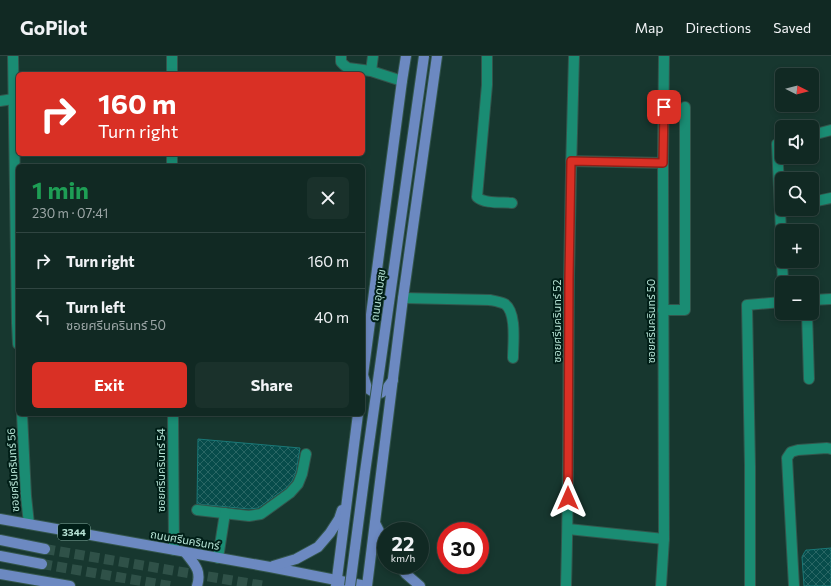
<!DOCTYPE html>
<meta charset="utf-8">
<style>
body{margin:0;font-family:Commissioner,"Noto Sans Thai",sans-serif;background:#1a312b;color:#f1f3f6;height:100vh;display:flex;flex-direction:column;font-size:15px;white-space:nowrap}
*{box-sizing:border-box;margin:0}
p{font-size:13px;color:#9ca6a6}
.icon{flex:none;width:22px;height:22px;fill:none;stroke:currentColor;stroke-width:2;stroke-linecap:round;stroke-linejoin:round}
.map{position:relative;flex:1;overflow:hidden}
.drawer{position:absolute;left:16px;top:108px;width:349px;height:252px;display:flex;flex-direction:column;background:#112923;border-radius:6px;box-shadow:0 2px 6px #0003,0 0 0 1px #304541}
.drawer>*{flex:none}
.guide{position:absolute;left:16px;top:16px;width:349px;height:84px;border-radius:6px;box-shadow:0 2px 6px #0003,0 0 0 1px #304541;background:#d93025;color:#fff;overflow:hidden}
.needle{width:26px;rotate:96deg}
.buttons{position:absolute;left:775px;top:12px;display:grid;gap:8px}
.buttons a{display:grid;place-items:center;width:44px;height:44px;border-radius:6px;background:#112923;box-shadow:0 2px 6px #0003,0 0 0 1px #304541;font-size:20px}
.speed{position:absolute;left:377px;top:466px;display:flex;gap:8px;font-size:20px;font-weight:700;text-align:center}
.speed>*{display:grid;place-content:center;width:52px;height:52px;border-radius:50%;background:#112923;box-shadow:0 2px 6px #0003,0 0 0 1px #304541;line-height:1}
.speed small{font-size:10px;font-weight:400}
.speed .limit{border:6px solid #d22;background:#fff;color:#111}
.pin{position:absolute;display:grid;place-items:center;width:34px;height:34px;color:#fff;margin:-17px;border-radius:8px;box-shadow:0 2px 6px #0006}
.me{position:absolute;width:44px;margin:-22px;rotate:0deg;stroke-linejoin:round;filter:drop-shadow(0 0 3px #0008)}
.turn{display:flex;align-items:center;gap:14px;height:84px;padding:0 16px;font-size:18px}
.turn .icon{width:52px;height:52px;stroke-width:2.5}
.turn b{display:block;font-size:28px;line-height:34px}
.round{display:grid;place-items:center;flex:none;width:42px;height:42px;border-radius:6px;background:#1a312b}
.overview{display:flex;align-items:center;justify-content:space-between;height:68px;padding:0 16px}
h1{font-size:24px;font-weight:700;line-height:30px;color:#1e9e55}
.action{display:flex;gap:8px;margin-top:auto;padding:8px 16px}
.action a{flex:1;height:46px;border-radius:6px;background:#d93025;color:#fff;font-size:16px;font-weight:700;line-height:46px;text-align:center}
.action a+a{background:#1a312b;color:#f1f3f6}
ul{padding:0;list-style:none}
li{display:flex;align-items:center;gap:12px;height:56px;padding:0 16px;border-top:1px solid #304541}
li div{flex:1}
li b{display:block;font-size:15px}
li em{font-style:normal}
header{display:flex;align-items:center;gap:24px;box-sizing:border-box;height:56px;padding:0 20px;background:#112923;border-bottom:1px solid #304541}
header strong{font-size:19px}
nav{display:flex;gap:22px;margin-inline-start:auto;font-size:14px}
.map>svg:first-child{display:block}
.building{fill:url(#building-cross-hatch);stroke:#1a7877}
.lines{fill:none;stroke-linecap:round;stroke-linejoin:round}
.major-tunnel{stroke:#2f5148;stroke-width:10;stroke-dasharray:10 5;stroke-linecap:butt}
.minor-casing{stroke:#33554c;stroke-width:12}
.major-casing{stroke:#33554c;stroke-width:12}
.minor{stroke:#1a8c73;stroke-width:10}
.major{stroke:#6c89c1;stroke-width:10}
.major-bridge-casing{stroke:#33554c;stroke-width:12;stroke-linecap:butt}
.major-bridge{stroke:#6c89c1;stroke-width:10}
.route-casing{stroke:#8d1f18;stroke-width:10}
.route{stroke:#d93025;stroke-width:7}
.labels{text-anchor:middle;stroke-width:4;stroke-linejoin:round;paint-order:stroke}
.shield{fill:#001e17;stroke:#7fa79b;stroke-width:1}
.shield-label{font-size:10px;font-weight:bold;fill:#b5e2d4}
.street-label{font-size:11px;fill:#b5e2d4;stroke:#001e17}
</style>
<header>
<strong>GoPilot</strong>
<nav><a>Map</a><a>Directions</a><a>Saved</a></nav>
</header>
<div class="map">
<svg width="831" height="530" viewBox="0 0 831 530">
<defs>
<pattern id="building-cross-hatch" width="8" height="8" patternUnits="userSpaceOnUse"><rect width="8" height="8" fill="#074c4b"/><path d="M0 0l8 8M0 8l8-8" fill="none" stroke="#296664"/></pattern>
</defs>
<rect width="100%" height="100%" fill="#17372f"/>
<!-- building -->
<g class="building">
<path d="M 198,383 L 300,392 L 296,416 L 292,425 L 286,432 L 258,452 L 249,453 L 197,448 Z"/>
<path d="M 831,492 L 831,530 L 804,530 L 802,501 L 804,497 L 806,494 L 808,494 Z"/>
</g>
<g class="lines">
<!-- major-tunnel -->
<g class="major-tunnel">
<path d="M 45,493 L 265,530"/>
<path d="M 42,508 L 170,530"/>
</g>
<defs>
<g id="minor">
<path d="M 13,0 L 17,267 L 18,288"/>
<path d="M 172,0 L 172,18"/>
<path d="M 341,0 L 341,6 L 344,9 L 348,12 L 371,15 L 402,25"/>
<path d="M 487,0 L 487,29 L 477,141 C 484,148 503,146 512,147"/>
<path d="M 371,15 L 373,0"/>
<path d="M 0,45 L 13,43"/>
<path d="M 812,79 L 831,74"/>
<path d="M 782,86 L 777,88 L 782,198"/>
<path d="M 172,98 L 172,110"/>
<path d="M 571,105 L 663,107"/>
<path d="M 812,146 L 831,142"/>
<path d="M 782,205 L 783,227"/>
<path d="M 403,242 L 490,244 C 495,245 501,246 505,248 C 517,257 513,288 513,302"/>
<path d="M 812,244 L 831,243"/>
<path d="M 663,254 L 685,254 L 685,51"/>
<path d="M 807,257 L 809,323"/>
<path d="M 22,358 L 26,440 L 29,468"/>
<path d="M 173,358 L 174,494"/>
<path d="M 197,454 L 249,460 L 261,458 L 290,437 L 298,428 L 302,418 L 306,398"/>
<path d="M 568,473 L 664,483"/>
<path d="M 218,502 L 225,457"/>
<path d="M 566,530 C 569,427 568,324 569,221 C 570,147 572,74 574,0"/>
<path d="M 661,530 L 664,483 L 663,107 L 664,0"/>
<path d="M 750,530 L 750,410 L 747,249 L 782,246"/>
<path d="M 794,530 L 787,402 L 791,396 L 798,394 L 827,392 L 831,393"/>
</g>
<g id="major">
<path d="M 363,319 L 402,25 L 406,0"/>
<path d="M 363,319 L 367,332 L 375,337 L 381,337 L 387,332 L 393,324"/>
<path d="M 0,463 L 270,511 L 366,530"/>
<path d="M 375,467 L 386,489"/>
<path d="M 0,484 L 45,493"/>
<path d="M 185,496 C 194,508 202,514 197,530"/>
<path d="M 0,500 L 42,508"/>
<path d="M 399,509 L 406,518 L 420,530"/>
<path d="M 273,510 L 296,503 L 318,491 L 330,477 L 339,463 L 342,454"/>
<path d="M 0,518 L 70,530"/>
<path d="M 336,530 L 358,358"/>
<path d="M 367,530 L 403,242 L 437,0"/>
</g>
</defs>
<!-- minor casing -->
<use href="#minor" class="minor-casing"/>
<!-- major casing -->
<use href="#major" class="major-casing"/>
<!-- minor -->
<use href="#minor" class="minor"/>
<!-- major -->
<use href="#major" class="major"/>
<defs>
<path id="major-bridge" d="M 350,530 L 365,416 L 424,0"/>
</defs>
<!-- major-bridge casing -->
<use href="#major-bridge" class="major-bridge-casing"/>
<!-- major-bridge -->
<use href="#major-bridge" class="major-bridge"/>
</g>
<g class="lines">
<defs>
<path id="route" d="M 568,442 L 569,222 L 571,105 L 663,107 L 664,51"/>
</defs>
<!-- route casing -->
<use href="#route" class="route-casing"/>
<!-- route -->
<use href="#route" class="route"/>
</g>
<g class="labels">
<!-- shield labels -->
<rect class="shield" x="58" y="468" width="32" height="16" rx="3"/>
<g class="shield-label">
<text x="74" y="480">3344</text>
</g>
<!-- street labels -->
<g class="street-label">
<text transform="translate(378 239) rotate(-82)" y="4">ถนนอุดมสุข</text>
<text transform="translate(557 265) rotate(-90)" y="4">ซอยศรีนครินทร์ 52</text>
<text transform="translate(651 265) rotate(-90)" y="4">ซอยศรีนครินทร์ 50</text>
<text transform="translate(13 414) rotate(-93)" y="4">ซอยศรีนครินทร์ 56</text>
<text transform="translate(161 414) rotate(-90)" y="4">ซอยศรีนครินทร์ 54</text>
<text transform="translate(185 484) rotate(10)" y="4">ถนนศรีนครินทร์</text>
</g>
</g>
</svg>
<div class="buttons">
<a><svg class="needle" viewBox="-14 -14 28 28"><path d="M0-13l5 13h-10z" fill="#e53935"/><path d="M0 13l5-13h-10z" fill="#9ca6a6"/></svg></a>
<a><svg class="icon" aria-label="sound" viewBox="0 0 24 24"><path d="M4 9h4l5-4v14l-5-4H4zM17 9q2 3 0 6"/></svg></a>
<a><svg class="icon" aria-label="search" viewBox="0 0 24 24"><circle cx="10" cy="10" r="6"/><path d="M15 15l6 6"/></svg></a>
<a>+</a>
<a>−</a>
</div>
<div class="speed"><div>22<small>km/h</small></div><div class="limit">30</div></div>
<div class="pin" style="left:664px;top:51px;background:#d93025"><svg class="icon" aria-label="arrive" viewBox="0 0 24 24"><path d="M6 21V4h12l-3 4 3 4H6"/></svg></div>
<svg class="me" style="left:568px;top:442px" viewBox="-20 -20 40 40"><path d="M0-17L14 15 0 8-14 15z" fill="#d93025" stroke="#fff" stroke-width="4"/></svg>
<div class="guide">
<div class="turn"><svg class="icon" aria-label="right" viewBox="0 0 24 24"><path d="M7 20v-9h11M14 6l5 5-5 5"/></svg><div><b>160 m</b>Turn right</div></div>
</div>
<section class="drawer">
<div class="overview"><div><h1>1 min</h1><p>230 m · 07:41</p></div><a class="round"><svg class="icon" aria-label="close" viewBox="0 0 24 24"><path d="M6 6l12 12M18 6L6 18"/></svg></a></div>
<ul>
<li><svg class="icon" aria-label="right" viewBox="0 0 24 24"><path d="M7 20v-9h11M14 6l5 5-5 5"/></svg><div><b>Turn right</b></div><em>160 m</em></li>
<li><svg class="icon" aria-label="left" viewBox="0 0 24 24"><path d="M17 20v-9H6M10 6l-5 5 5 5"/></svg><div><b>Turn left</b><p>ซอยศรีนครินทร์ 50</p></div><em>40 m</em></li>
</ul>
<div class="action"><a>Exit</a><a>Share</a></div>
</section>
</div>
